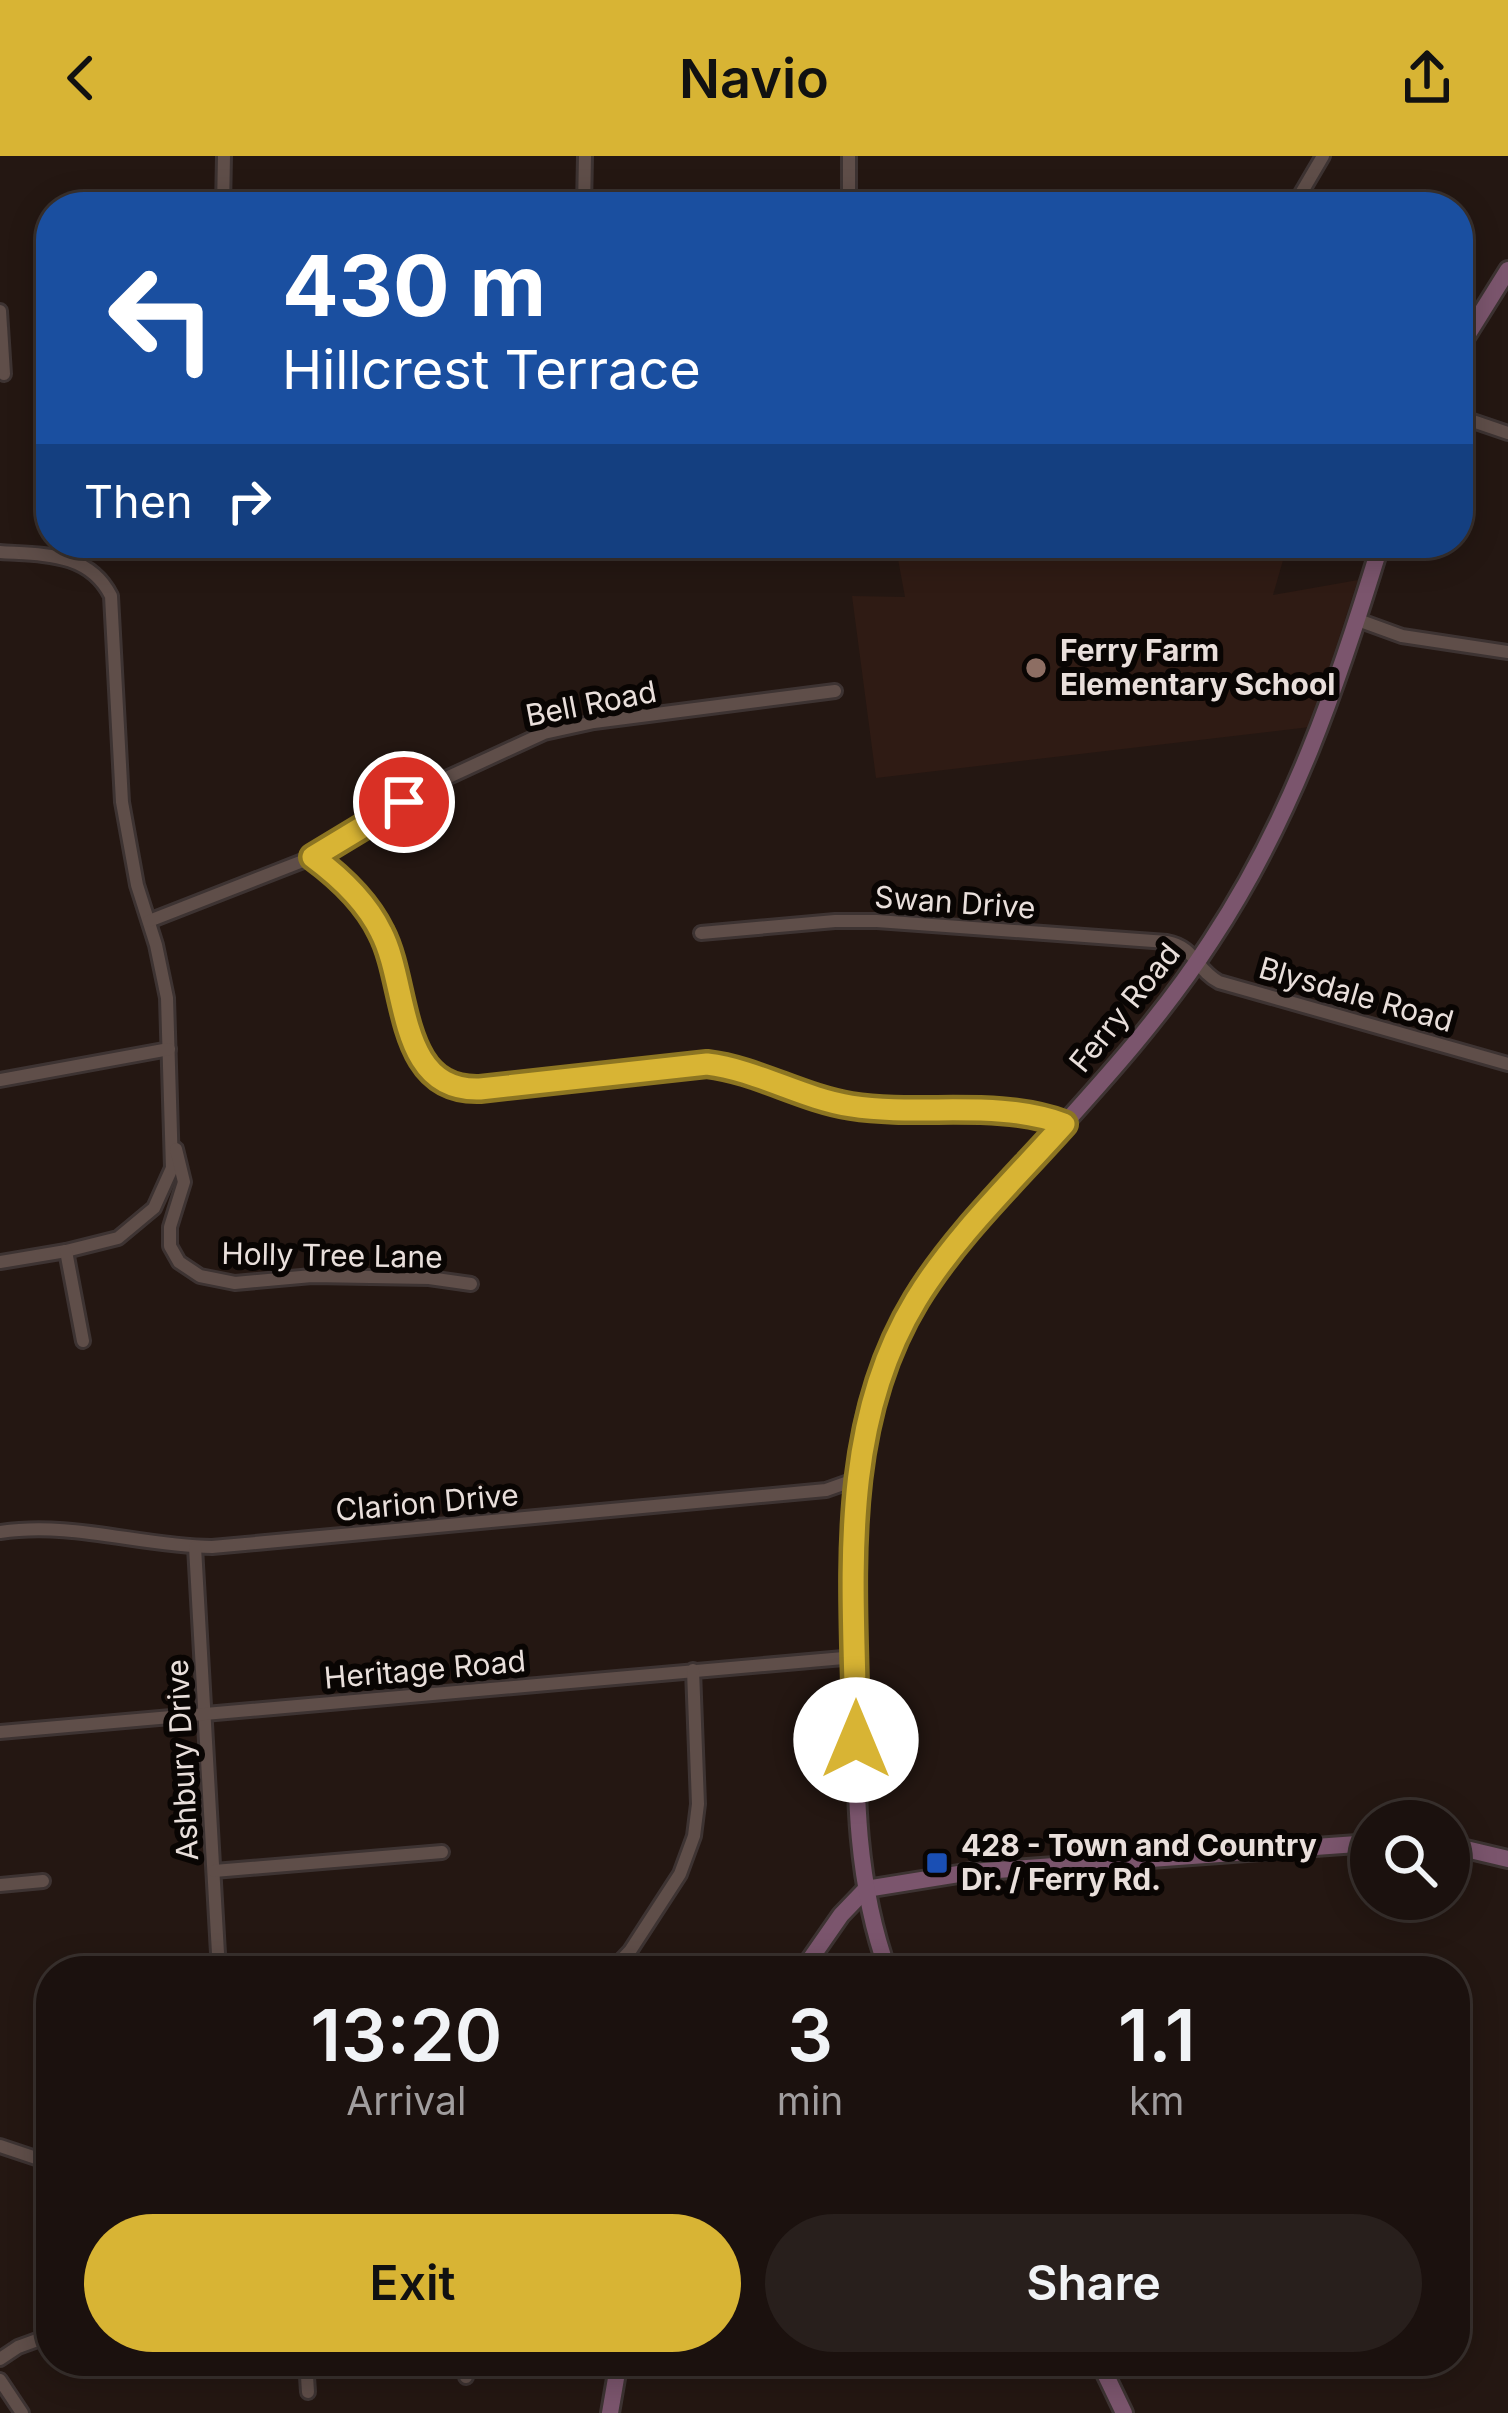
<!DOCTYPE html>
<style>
body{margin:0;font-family:Inter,sans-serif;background:#281f1c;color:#f1f3f6;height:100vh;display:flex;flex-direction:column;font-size:45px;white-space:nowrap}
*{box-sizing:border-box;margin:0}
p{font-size:39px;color:#a09d9e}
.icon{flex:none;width:66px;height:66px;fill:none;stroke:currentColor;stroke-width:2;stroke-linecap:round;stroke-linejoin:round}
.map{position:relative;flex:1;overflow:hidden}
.drawer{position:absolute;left:36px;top:1800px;width:1434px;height:420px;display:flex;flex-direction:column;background:#1b110e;border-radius:48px;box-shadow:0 6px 30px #0003,0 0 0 3px #39312e}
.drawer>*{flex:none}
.hud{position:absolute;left:36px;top:36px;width:1437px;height:366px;border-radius:48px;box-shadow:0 6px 30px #0003,0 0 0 3px #39312e;background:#1a4fa0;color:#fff;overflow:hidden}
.fabs{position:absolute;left:1350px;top:1644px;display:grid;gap:24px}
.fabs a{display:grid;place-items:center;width:120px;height:120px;border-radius:50%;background:#1b110e;box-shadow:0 6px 30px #0003,0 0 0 3px #39312e;font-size:60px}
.pin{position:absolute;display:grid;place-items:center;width:102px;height:102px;color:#fff;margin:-51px;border:6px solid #fff;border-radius:50%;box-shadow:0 3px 12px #0007}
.me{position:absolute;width:132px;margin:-66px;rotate:0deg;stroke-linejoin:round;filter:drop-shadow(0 0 9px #0008)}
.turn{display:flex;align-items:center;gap:42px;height:252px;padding:0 48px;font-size:54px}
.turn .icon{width:156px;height:156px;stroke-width:2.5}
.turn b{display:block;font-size:84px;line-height:102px}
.then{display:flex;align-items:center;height:114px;padding:0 48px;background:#0003;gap:24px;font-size:45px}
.eta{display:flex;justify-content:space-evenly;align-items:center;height:204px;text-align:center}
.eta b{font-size:72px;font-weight:600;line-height:84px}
.cta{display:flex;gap:24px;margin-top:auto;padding:24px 48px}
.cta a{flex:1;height:138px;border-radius:72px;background:#d8b434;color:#111;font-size:48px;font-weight:600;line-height:138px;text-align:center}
.cta a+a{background:#281f1c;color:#f1f3f6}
header{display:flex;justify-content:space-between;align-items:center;height:156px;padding:0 48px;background:#d8b434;color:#111;font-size:54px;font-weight:600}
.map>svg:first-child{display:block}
.built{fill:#2f1b14}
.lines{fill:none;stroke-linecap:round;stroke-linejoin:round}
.street-casing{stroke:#3d3332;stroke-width:18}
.secondary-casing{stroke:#3d3332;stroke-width:22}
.street{stroke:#5f4e49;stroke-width:12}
.secondary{stroke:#7b556d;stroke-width:16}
.route-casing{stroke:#8c7522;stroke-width:30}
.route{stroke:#d8b434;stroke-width:21}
.education-dot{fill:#8d6e63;stroke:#090503;stroke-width:4.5}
.transit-dot{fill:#1a4fb4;stroke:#090503;stroke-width:4.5}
.labels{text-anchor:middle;stroke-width:12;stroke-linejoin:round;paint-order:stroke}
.poi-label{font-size:30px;font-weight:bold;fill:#e9dfdb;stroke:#090503;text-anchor:start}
.street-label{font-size:30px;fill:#e9dfdb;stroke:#090503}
</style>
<header><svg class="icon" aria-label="back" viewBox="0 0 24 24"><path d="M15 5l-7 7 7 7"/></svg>Navio<svg class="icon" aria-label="share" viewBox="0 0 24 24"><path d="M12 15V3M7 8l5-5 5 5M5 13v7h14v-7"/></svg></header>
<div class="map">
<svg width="1508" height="2257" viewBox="0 0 1508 2257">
<rect width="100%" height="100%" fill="#241712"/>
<!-- built -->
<path class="built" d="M 895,387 L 1205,387 L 1205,393 L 1288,387 L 1273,439 L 1358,424 L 1310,571 L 876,622 L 852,440 L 905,441 Z"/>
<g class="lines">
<defs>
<g id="street">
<path d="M 223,51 L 224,0"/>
<path d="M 584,51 L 585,0"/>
<path d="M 849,51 L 849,0"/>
<path d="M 1293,51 L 1323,0"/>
<path d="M 0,155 L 4,218"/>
<path d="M 1458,260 L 1508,277"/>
<path d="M 0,396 C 43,399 89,396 111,440 L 122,646 L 137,729 L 156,789 L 167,842 L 172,1012 L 154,1052 L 118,1082 L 66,1095 L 0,1106"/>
<path d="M 1358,464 L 1402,480 L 1508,496"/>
<path d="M 313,701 C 343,723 370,750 385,784 C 409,837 398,936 480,933 L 707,908 C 757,914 801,942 851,950 C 922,961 995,944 1064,968"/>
<path d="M 149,765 L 308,703 L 442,624 L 544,577 L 594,566 L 835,535"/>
<path d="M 701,777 L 835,765 L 877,765 L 1167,786 C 1195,791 1196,814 1219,826 L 1508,908"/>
<path d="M 0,924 L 169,893"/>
<path d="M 176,993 L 184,1026 L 170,1071 L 170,1090 L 179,1106 L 200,1120 L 235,1127 L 312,1120 L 429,1122 L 471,1128"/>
<path d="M 66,1095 L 83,1185"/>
<path d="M 0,1376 C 72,1365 140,1390 212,1391 L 826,1334 L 857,1323"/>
<path d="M 195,1391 L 219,1815"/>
<path d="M 0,1576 L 855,1501"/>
<path d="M 214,1715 L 442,1696"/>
<path d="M 0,1729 L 43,1725"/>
<path d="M 611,1815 L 630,1795 L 680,1718 L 694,1680 L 698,1648 L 693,1514"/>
<path d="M 0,1990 L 51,2007"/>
<path d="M 0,2203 L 18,2191 L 51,2179"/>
<path d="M 306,2205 L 308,2236"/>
<path d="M 465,2205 L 466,2221"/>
<path d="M 0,2224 L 22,2257"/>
</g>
<g id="secondary">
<path d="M 1458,194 L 1508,114"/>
<path d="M 1449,1689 L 1508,1703"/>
<path d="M 866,1733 L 971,1716 L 1371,1687"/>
<path d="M 802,1815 L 841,1759 L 866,1733"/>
<path d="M 888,1815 C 852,1717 856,1613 855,1511 C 855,1422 845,1326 871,1240 C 899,1148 965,1080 1027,1009 C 1092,937 1158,867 1211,785 C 1293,661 1338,528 1381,387"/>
<path d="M 1099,2205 L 1124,2257"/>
<path d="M 610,2257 L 619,2205"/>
</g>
</defs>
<!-- street casing -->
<use href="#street" class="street-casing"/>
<!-- secondary casing -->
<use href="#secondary" class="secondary-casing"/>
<!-- street -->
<use href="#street" class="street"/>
<!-- secondary -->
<use href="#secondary" class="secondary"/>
</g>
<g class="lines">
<defs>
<path id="route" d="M 404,646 L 313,701 C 340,721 366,745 381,776 C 409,829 396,936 480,933 L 707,908 C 757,914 801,942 851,950 C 921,961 996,943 1064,968 C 1014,1024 955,1080 916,1144 C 835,1277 855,1435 856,1584"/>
</defs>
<!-- route casing -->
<use href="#route" class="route-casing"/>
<!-- route -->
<use href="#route" class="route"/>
</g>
<!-- markers -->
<circle class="education-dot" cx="1036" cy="512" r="12"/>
<rect class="transit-dot" x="925" y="1695" width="24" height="24" rx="6"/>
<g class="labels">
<!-- poi labels -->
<g class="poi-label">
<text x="1060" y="505">Ferry Farm<tspan x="1060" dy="34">Elementary School</tspan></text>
<text x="961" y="1700">428 - Town and Country<tspan x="961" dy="34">Dr. / Ferry Rd.</tspan></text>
</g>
<!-- street labels -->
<g class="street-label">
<text transform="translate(591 548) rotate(-11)" y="10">Bell Road</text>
<text transform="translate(955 747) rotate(4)" y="10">Swan Drive</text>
<text transform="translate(1356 839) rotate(16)" y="10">Blysdale Road</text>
<text transform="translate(1125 852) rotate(-51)" y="10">Ferry Road</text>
<text transform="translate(332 1100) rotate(1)" y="10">Holly Tree Lane</text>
<text transform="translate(427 1347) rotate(-5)" y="10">Clarion Drive</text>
<text transform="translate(425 1514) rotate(-5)" y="10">Heritage Road</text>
<text transform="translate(183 1604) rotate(-93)" y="10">Ashbury Drive</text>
</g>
</g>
</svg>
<div class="fabs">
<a><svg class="icon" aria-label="search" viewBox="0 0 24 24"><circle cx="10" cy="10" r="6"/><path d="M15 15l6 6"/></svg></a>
</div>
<div class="pin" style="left:404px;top:646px;background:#d93025"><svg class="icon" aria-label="arrive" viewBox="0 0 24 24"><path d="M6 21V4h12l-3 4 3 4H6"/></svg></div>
<svg class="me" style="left:856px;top:1584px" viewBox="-20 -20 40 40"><circle r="19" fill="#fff"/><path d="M0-13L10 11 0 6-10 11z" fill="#d8b434"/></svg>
<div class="hud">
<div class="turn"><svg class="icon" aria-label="left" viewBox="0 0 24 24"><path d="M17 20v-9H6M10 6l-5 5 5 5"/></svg><div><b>430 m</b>Hillcrest Terrace</div></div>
<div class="then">Then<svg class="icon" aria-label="right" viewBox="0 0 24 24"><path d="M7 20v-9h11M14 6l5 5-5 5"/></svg></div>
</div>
<section class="drawer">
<div class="eta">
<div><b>13:20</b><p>Arrival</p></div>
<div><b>3</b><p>min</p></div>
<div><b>1.1</b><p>km</p></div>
</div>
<div class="cta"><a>Exit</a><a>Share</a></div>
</section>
</div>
